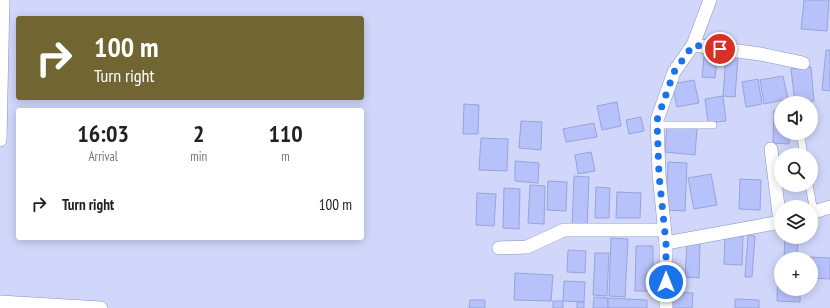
<!DOCTYPE html>
<style>
body{margin:0;font-family:"PT Sans Narrow",sans-serif;background:#f6f6f6;color:#222;height:100vh;display:flex;flex-direction:column;font-size:15px;white-space:nowrap}
*{box-sizing:border-box;margin:0}
p{font-size:13px;color:#767676}
.icon{flex:none;width:22px;height:22px;fill:none;stroke:currentColor;stroke-width:2;stroke-linecap:round;stroke-linejoin:round}
.map{position:relative;flex:1;overflow:hidden}
.side{position:absolute;left:16px;top:108px;width:348px;height:132px;display:flex;flex-direction:column;background:#fff;border-radius:4px;box-shadow:0 2px 10px #0003}
.side>*{flex:none}
.banner{position:absolute;left:16px;top:16px;width:348px;height:84px;border-radius:4px;box-shadow:0 2px 10px #0003;background:#716532;color:#fff;overflow:hidden}
.buttons{position:absolute;left:774px;top:96px;display:grid;gap:8px}
.buttons a{display:grid;place-items:center;width:44px;height:44px;border-radius:50%;background:#fff;box-shadow:0 2px 10px #0003;font-size:20px}
.pin{position:absolute;display:grid;place-items:center;width:34px;height:34px;color:#fff;margin:-17px;border:2px solid #fff;border-radius:50%;box-shadow:0 1px 4px #0007}
.me{position:absolute;width:44px;margin:-22px;rotate:0deg;stroke-linejoin:round;filter:drop-shadow(0 0 3px #0008)}
.turn{display:flex;align-items:center;gap:14px;height:84px;padding:0 12px;font-size:18px}
.turn .icon{width:52px;height:52px;stroke-width:2.5}
.turn b{display:block;font-size:28px;line-height:34px}
.eta{display:flex;justify-content:space-evenly;align-items:center;height:68px;text-align:center}
.eta b{font-size:24px;font-weight:800;line-height:28px}
ul{padding:0;list-style:none}
li{display:flex;align-items:center;gap:12px;height:56px;padding:0 12px}
li div{flex:1}
li b{display:block;font-size:15px}
li em{font-style:normal}
.map>svg:first-child{display:block}
.building{fill:#b7c2fb;stroke:#99a3da}
.lines{fill:none;stroke-linecap:round;stroke-linejoin:round}
.lane-casing{stroke:#8891c7;stroke-width:8}
.street-casing{stroke:#8891c7;stroke-width:14}
.lane{stroke:#fff;stroke-width:7}
.street{stroke:#fff;stroke-width:13}
.route{stroke:#1a73e8;stroke-width:7;stroke-dasharray:0 12.6}
</style>
<div class="map">
<svg width="830" height="308" viewBox="0 0 830 308">
<rect width="100%" height="100%" fill="#d0d7fa"/>
<!-- building -->
<g class="building">
<path d="M 804,0 L 829,0 L 827,31 L 801,29 Z"/>
<path d="M 826,50 L 830,50 L 830,91 L 822,90 Z"/>
<path d="M 726,56 L 738,57 L 735,97 L 723,96 Z"/>
<path d="M 704,57 L 717,58 L 715,78 L 702,77 Z"/>
<path d="M 811,67 L 814,101 L 795,103 L 791,69 Z"/>
<path d="M 783,76 L 788,99 L 764,104 L 760,80 Z"/>
<path d="M 758,79 L 762,104 L 746,107 L 742,82 Z"/>
<path d="M 694,80 L 699,103 L 677,107 L 672,84 Z"/>
<path d="M 723,96 L 726,121 L 708,123 L 705,99 Z"/>
<path d="M 617,102 L 621,126 L 602,130 L 597,106 Z"/>
<path d="M 464,104 L 479,105 L 478,134 L 463,134 Z"/>
<path d="M 774,110 L 781,110 L 781,133 L 790,133 L 789,144 L 773,143 Z"/>
<path d="M 641,117 L 644,131 L 629,134 L 626,120 Z"/>
<path d="M 521,121 L 542,122 L 541,150 L 519,148 Z"/>
<path d="M 594,123 L 597,137 L 566,142 L 563,129 Z"/>
<path d="M 667,126 L 697,129 L 695,155 L 665,152 Z"/>
<path d="M 481,138 L 508,139 L 507,171 L 479,170 Z"/>
<path d="M 591,152 L 595,171 L 578,174 L 575,155 Z"/>
<path d="M 515,161 L 539,163 L 538,183 L 515,181 Z"/>
<path d="M 668,162 L 687,163 L 685,211 L 666,210 Z"/>
<path d="M 711,174 L 717,205 L 694,209 L 688,178 Z"/>
<path d="M 574,176 L 589,177 L 587,229 L 572,228 Z"/>
<path d="M 740,179 L 761,180 L 760,210 L 739,209 Z"/>
<path d="M 548,181 L 567,182 L 566,211 L 547,210 Z"/>
<path d="M 530,185 L 545,186 L 544,224 L 528,223 Z"/>
<path d="M 596,187 L 610,188 L 609,218 L 595,218 Z"/>
<path d="M 504,188 L 520,189 L 519,229 L 503,228 Z"/>
<path d="M 617,192 L 641,193 L 640,218 L 616,218 Z"/>
<path d="M 477,193 L 496,194 L 494,226 L 476,225 Z"/>
<path d="M 725,235 L 743,236 L 742,265 L 724,264 Z"/>
<path d="M 748,235 L 755,236 L 752,277 L 745,277 Z"/>
<path d="M 785,237 L 798,237 L 797,259 L 784,259 Z"/>
<path d="M 611,238 L 628,239 L 625,297 L 609,296 Z"/>
<path d="M 687,243 L 700,243 L 699,278 L 685,277 Z"/>
<path d="M 636,246 L 653,246 L 653,291 L 635,291 Z"/>
<path d="M 568,250 L 586,251 L 585,273 L 567,272 Z"/>
<path d="M 595,253 L 609,253 L 607,296 L 593,295 Z"/>
<path d="M 810,257 L 830,258 L 830,279 L 811,278 Z"/>
<path d="M 778,266 L 781,267 L 781,289 L 800,289 L 800,302 L 777,301 Z"/>
<path d="M 515,273 L 553,275 L 551,301 L 514,300 Z"/>
<path d="M 564,281 L 585,282 L 584,302 L 563,301 Z"/>
<path d="M 673,292 L 693,293 L 692,308 L 672,308 Z"/>
<path d="M 594,297 L 608,298 L 608,308 L 593,308 Z"/>
<path d="M 608,298 L 647,300 L 647,308 L 608,308 Z"/>
<path d="M 735,299 L 759,300 L 759,308 L 735,308 Z"/>
<path d="M 470,300 L 485,300 L 485,308 L 469,308 Z"/>
<rect x="553" y="301" width="10" height="7"/>
<rect x="577" y="302" width="7" height="6"/>
</g>
<g class="lines">
<defs>
<g id="lane">
<path d="M 657,125 L 713,125"/>
<path d="M 800,133 L 804,155"/>
<path d="M 809,185 L 814,212"/>
</g>
<g id="street">
<path d="M 693,45 L 760,54 L 803,63"/>
<path d="M 0,140 L 3,0"/>
<path d="M 771,149 L 780,222"/>
<path d="M 811,213 L 830,207"/>
<path d="M 666,243 L 659,175 L 657,120 L 674,72 L 693,45 L 710,0"/>
<path d="M 499,248 L 527,247 L 564,230 L 664,230"/>
<path d="M 0,302 L 101,308"/>
<path d="M 666,308 L 666,243 L 781,222"/>
</g>
</defs>
<!-- lane casing -->
<use href="#lane" class="lane-casing"/>
<!-- street casing -->
<use href="#street" class="street-casing"/>
<!-- lane -->
<use href="#lane" class="lane"/>
<!-- street -->
<use href="#street" class="street"/>
</g>
<g class="lines">
<!-- route -->
<path class="route" d="M 666,282 L 666,243 L 659,175 L 657,120 L 674,72 L 693,45 L 720,49"/>
</g>
</svg>
<div class="buttons">
<a><svg class="icon" aria-label="sound" viewBox="0 0 24 24"><path d="M4 9h4l5-4v14l-5-4H4zM17 9q2 3 0 6"/></svg></a>
<a><svg class="icon" aria-label="search" viewBox="0 0 24 24"><circle cx="10" cy="10" r="6"/><path d="M15 15l6 6"/></svg></a>
<a><svg class="icon" aria-label="layers" viewBox="0 0 24 24"><path d="M12 4l9 5-9 5-9-5zM3 14l9 5 9-5"/></svg></a>
<a>+</a>
</div>
<div class="pin" style="left:720px;top:49px;background:#d93025"><svg class="icon" aria-label="arrive" viewBox="0 0 24 24"><path d="M6 21V4h12l-3 4 3 4H6"/></svg></div>
<svg class="me" style="left:666px;top:282px" viewBox="-20 -20 40 40"><circle r="17" fill="#1a73e8" stroke="#fff" stroke-width="3"/><path d="M0-11L8 9 0 5-8 9z" fill="#fff"/></svg>
<div class="banner">
<div class="turn"><svg class="icon" aria-label="right" viewBox="0 0 24 24"><path d="M7 20v-9h11M14 6l5 5-5 5"/></svg><div><b>100 m</b>Turn right</div></div>
</div>
<section class="side">
<div class="eta">
<div><b>16:03</b><p>Arrival</p></div>
<div><b>2</b><p>min</p></div>
<div><b>110</b><p>m</p></div>
</div>
<ul>
<li><svg class="icon" aria-label="right" viewBox="0 0 24 24"><path d="M7 20v-9h11M14 6l5 5-5 5"/></svg><div><b>Turn right</b></div><em>100 m</em></li>
</ul>
</section>
</div>
